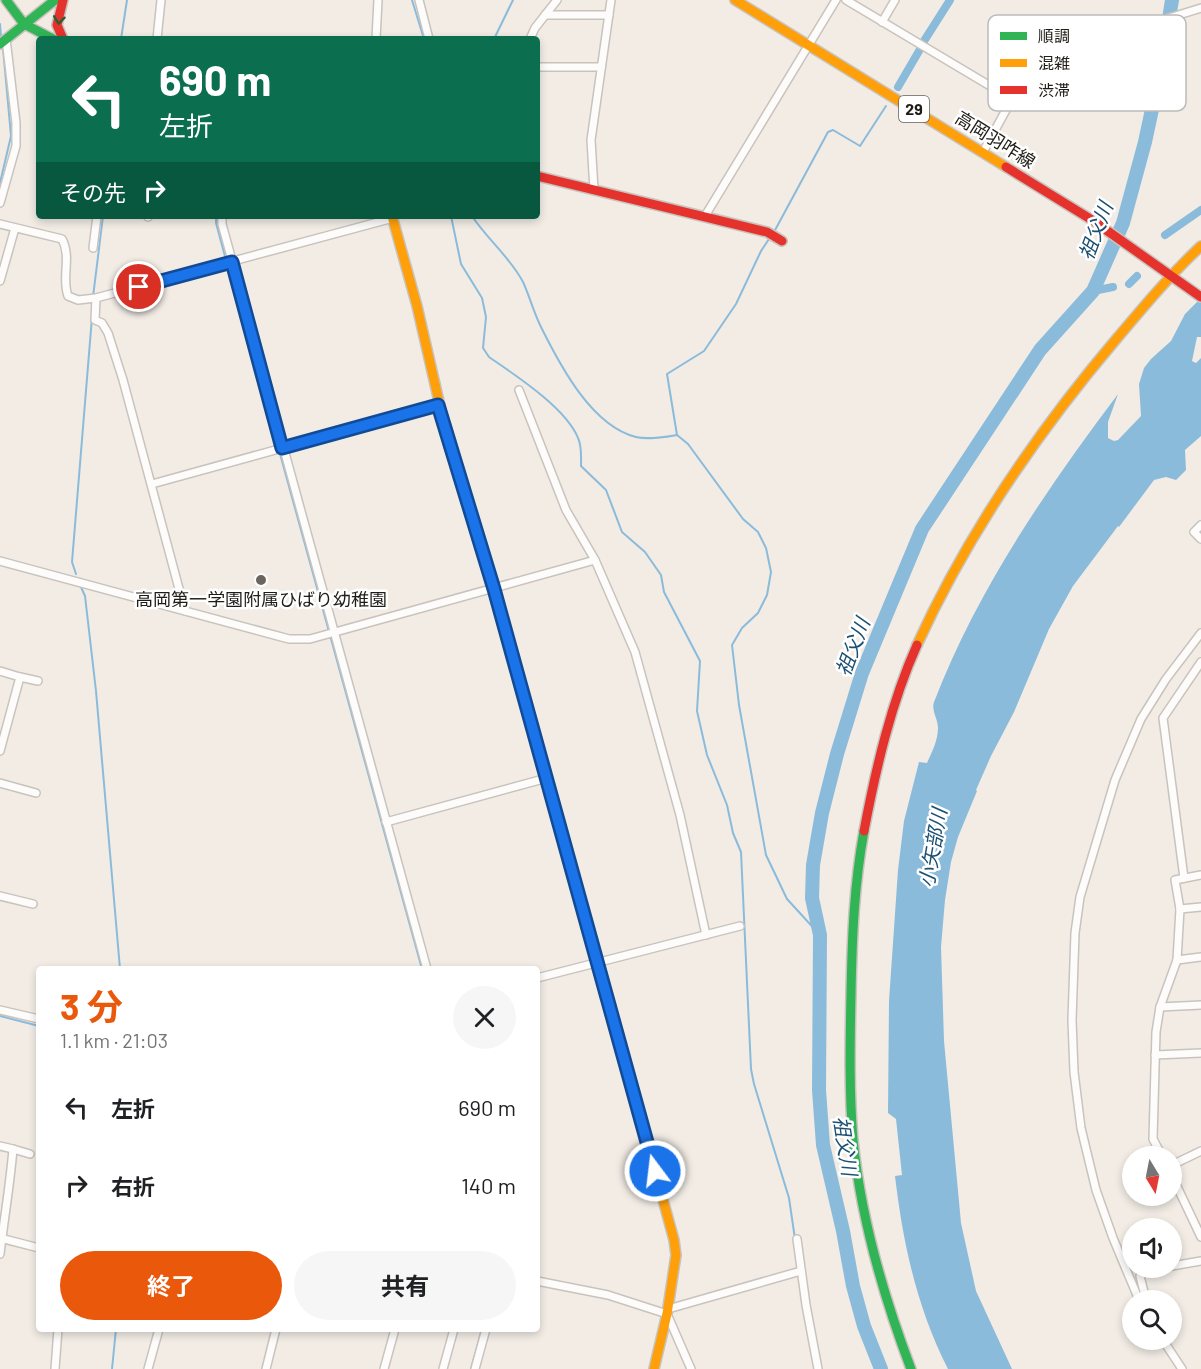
<!DOCTYPE html>
<html lang="ja">
<meta charset="utf-8">
<style>
body{margin:0;font-family:Barlow,"Noto Sans JP",sans-serif;background:#f6f6f6;color:#202124;height:100vh;display:flex;flex-direction:column;font-size:22px;white-space:nowrap}
*{box-sizing:border-box;margin:0}
p{font-size:20px;color:#757577}
.icon{flex:none;width:33px;height:33px;fill:none;stroke:currentColor;stroke-width:2;stroke-linecap:round;stroke-linejoin:round}
.map{position:relative;flex:1;overflow:hidden}
.sheet{position:absolute;left:36px;top:966px;width:504px;height:366px;display:flex;flex-direction:column;background:#fff;border-radius:6px;box-shadow:0 3px 9px #0003}
.sheet>*{flex:none}
.top-card{position:absolute;left:36px;top:36px;width:504px;height:183px;border-radius:6px;box-shadow:0 3px 9px #0003;background:#0b6e4f;color:#fff;overflow:hidden}
.needle{width:39px;rotate:170deg}
.fabs{position:absolute;left:1122px;top:1146px;display:grid;gap:12px}
.fabs a{display:grid;place-items:center;width:60px;height:60px;border-radius:50%;background:#fff;box-shadow:0 3px 9px #0003;font-size:30px}
.pin{position:absolute;display:grid;place-items:center;width:51px;height:51px;color:#fff;margin:-26px;border:3px solid #fff;border-radius:50%;box-shadow:0 2px 6px #0007}
.me{position:absolute;width:66px;margin:-33px;rotate:345deg;stroke-linejoin:round;filter:drop-shadow(0 0 4px #0008)}
.turn{display:flex;align-items:center;gap:21px;height:126px;padding:0 24px;font-size:27px}
.turn .icon{width:78px;height:78px;stroke-width:2.5}
.turn b{display:block;font-size:42px;line-height:51px}
.then{display:flex;align-items:center;height:57px;padding:0 24px;background:#0003;gap:12px;font-size:22px}
.round{display:grid;place-items:center;flex:none;width:63px;height:63px;border-radius:32px;background:#f6f6f6}
.head{display:flex;align-items:center;justify-content:space-between;height:102px;padding:0 24px}
h1{font-size:36px;font-weight:700;line-height:45px;color:#ea580c}
.button{display:flex;gap:12px;margin-top:auto;padding:12px 24px}
.button a{flex:1;height:69px;border-radius:36px;background:#ea580c;color:#fff;font-size:24px;font-weight:700;line-height:69px;text-align:center}
.button a+a{background:#f6f6f6;color:#202124}
ul{padding:0;list-style:none}
li{display:flex;align-items:center;gap:18px;height:78px;padding:0 24px}
li div{flex:1}
li b{display:block;font-size:22px}
li em{font-style:normal}
.map>svg:first-child{display:block}
.water{fill:#8bbbdb}
.lines{fill:none;stroke-linecap:round;stroke-linejoin:round}
.stream{stroke:#8bbbdb;stroke-width:2}
.canal{stroke:#8bbbdb;stroke-width:8}
.river{stroke:#8bbbdb;stroke-width:14}
.street-casing{stroke:#c8c3bd;stroke-width:10}
.fast-casing{stroke:#c8c3bd;stroke-width:12}
.slow-casing{stroke:#c8c3bd;stroke-width:12}
.jam-casing{stroke:#c8c3bd;stroke-width:12}
.street{stroke:#fdfcfb;stroke-width:7}
.fast{stroke:#30b455;stroke-width:9}
.slow{stroke:#ff9f0a;stroke-width:9}
.jam{stroke:#e5322d;stroke-width:9}
.oneway{stroke:#276133}
.route-casing{stroke:#114b97;stroke-width:15}
.route{stroke:#1a73e8;stroke-width:10}
.poi-dot{fill:#6a655f;stroke:#fff;stroke-width:2}
.labels{text-anchor:middle;stroke-width:5;stroke-linejoin:round;paint-order:stroke}
.shield{fill:#fff;stroke:#63615d;stroke-width:1.5}
.shield-label{font-size:16px;font-weight:bold;fill:#201d17}
.street-label{font-size:18px;fill:#201d17;stroke:#fff}
.poi-label{font-size:18px;fill:#201d17;stroke:#fff}
.water-label{font-size:20px;font-style:italic;fill:#1b5072;stroke:#fff}
.key{fill:#fff;stroke:#bcbbb9;stroke-width:1.5}
.key-label{font-size:16px;fill:#201d17}
</style>
<div class="map">
<svg width="1201" height="1369" viewBox="0 0 1201 1369">
<rect width="100%" height="100%" fill="#f2ece5"/>
<!-- water -->
<path class="water" d="M 1201,298 L 1201,337 L 1197,337 L 1192,361 L 1196,363 L 1201,358 L 1201,436 L 1185,450 L 1186,470 L 1176,480 L 1166,477 L 1154,480 L 1119,527 L 1118,526 L 1073,586 L 1049,629 L 1014,712 L 991,756 L 976,790 L 977,791 L 958,837 L 951,862 L 945,900 L 941,947 L 944,1041 L 961,1223 L 976,1291 L 1012,1369 L 948,1369 C 917,1308 903,1244 895,1176 L 902,1175 L 896,1119 L 888,1113 L 889,1001 L 898,870 L 904,821 L 919,762 L 927,763 C 932,752 938,740 938,728 C 938,719 931,710 934,702 C 977,590 1046,490 1118,394 L 1108,422 L 1108,438 L 1114,441 L 1118,440 L 1141,416 L 1139,384 L 1144,368 L 1151,359 L 1171,341 L 1185,314 Z"/>
<g class="lines">
<!-- stream -->
<g class="stream">
<path d="M 412,0 L 424,39"/>
<path d="M 0,24 L 1,36"/>
<path d="M 121,39 L 127,0"/>
<path d="M 494,39 L 513,0"/>
<path d="M 0,183 L 11,136 L 3,48"/>
<path d="M 216,216 L 216,223 L 226,260"/>
<path d="M 451,216 L 461,264 L 482,298 L 486,317 L 483,348 L 489,357 C 515,375 566,408 578,438 C 582,446 581,457 581,466 L 606,490 L 622,532 L 645,552 L 661,575 L 664,592 L 700,661 L 697,711 L 707,755 L 727,805 L 733,833 L 741,852 L 751,1069 L 754,1084 L 789,1198 L 795,1239"/>
<path d="M 472,216 C 487,239 510,257 523,282 C 530,297 534,314 542,329 C 561,367 592,426 636,437 C 649,440 664,437 677,435"/>
<path d="M 774,232 L 828,132 L 833,130 L 860,146 L 886,106"/>
<path d="M 771,236 L 761,251 L 736,304 L 704,351 L 667,374 L 677,435 L 688,444 L 743,519 L 758,532 L 766,548 L 771,572 L 767,595 L 758,613 L 742,628 L 732,645 L 739,705 L 766,855 L 787,899 L 820,935"/>
<path d="M 228,265 L 422,969"/>
<path d="M 93,297 L 103,216"/>
<path d="M 76,574 L 72,562 L 92,317"/>
<path d="M 81,587 L 85,596 L 96,691 L 120,969"/>
<path d="M 0,1016 L 39,1026"/>
<path d="M 112,1369 L 116,1329"/>
<path d="M 471,1369 L 482,1329"/>
</g>
<!-- canal -->
<g class="canal">
<path d="M 924,41 L 950,0"/>
<path d="M 898,87 L 919,51"/>
<path d="M 1165,235 L 1201,210"/>
<path d="M 1129,284 L 1137,276"/>
<path d="M 1093,291 L 1113,287"/>
</g>
<!-- river -->
<path class="river" d="M 881,1369 L 864,1326 L 853,1286 L 843,1231 L 823,1145 L 819,1090 L 820,935 L 812,898 L 813,865 L 822,813 L 837,754 L 862,673 L 922,529 L 1040,350 L 1093,291 L 1123,223 L 1145,142 L 1162,63 L 1172,0"/>
<defs>
<g id="street">
<path d="M 419,0 L 429,39"/>
<path d="M 846,0 L 1012,99"/>
<path d="M 545,15 L 609,15"/>
<path d="M 882,22 L 895,0"/>
<path d="M 157,39 L 161,0"/>
<path d="M 376,39 L 378,0"/>
<path d="M 530,39 L 535,28 L 557,0"/>
<path d="M 537,67 L 601,67"/>
<path d="M 983,152 L 1012,99 L 1027,78 L 1085,49 L 1143,26 L 1201,8"/>
<path d="M 594,190 L 591,140 L 611,0"/>
<path d="M 0,203 L 16,146 L 16,123 L 6,39"/>
<path d="M 222,216 L 222,224 L 427,969"/>
<path d="M 705,216 L 836,0"/>
<path d="M 148,217 L 148,216"/>
<path d="M 0,224 L 62,239 C 72,258 61,277 68,296 L 78,300 L 96,298 L 393,218"/>
<path d="M 93,248 L 97,216"/>
<path d="M 0,281 L 15,228"/>
<path d="M 96,298 L 95,320 L 102,323 L 108,333 L 123,380 L 185,611"/>
<path d="M 519,390 L 566,510 L 595,560 L 635,652 L 680,815 L 706,935"/>
<path d="M 152,484 L 438,405"/>
<path d="M 1201,525 L 1194,532 L 1201,539"/>
<path d="M 0,561 L 289,639 L 310,639 L 595,560"/>
<path d="M 0,671 L 20,677 L 0,751"/>
<path d="M 20,677 L 38,681"/>
<path d="M 0,783 L 36,793"/>
<path d="M 386,822 L 547,778"/>
<path d="M 1184,878 L 1163,718 L 1201,662"/>
<path d="M 0,896 L 33,904"/>
<path d="M 1180,909 L 1201,907"/>
<path d="M 1177,960 L 1201,957"/>
<path d="M 537,978 L 740,926"/>
<path d="M 1160,1007 L 1201,1005"/>
<path d="M 0,1010 L 39,1019"/>
<path d="M 1155,1055 L 1201,1053"/>
<path d="M 0,1146 L 13,1149"/>
<path d="M 1162,1156 L 1153,1139 L 1156,1032 L 1160,1007 L 1177,960 L 1180,909 L 1175,880 L 1201,875"/>
<path d="M 1172,1165 L 1201,1151"/>
<path d="M 1172,1176 L 1201,1237"/>
<path d="M 0,1238 L 39,1248"/>
<path d="M 797,1239 L 806,1305 L 818,1369"/>
<path d="M 0,1254 C 4,1219 10,1185 13,1149 L 30,1154"/>
<path d="M 1172,1266 L 1201,1261"/>
<path d="M 537,1281 L 608,1295 L 667,1314 L 691,1369"/>
<path d="M 1139,1300 L 1113,1238 L 1096,1190 L 1081,1128 L 1074,1072 L 1072,1020 L 1075,933 L 1080,897 L 1115,780 L 1141,719 L 1166,679 L 1201,633"/>
<path d="M 1146,1300 L 1140,1276 L 1148,1269 L 1160,1268"/>
<path d="M 668,1309 L 801,1271"/>
<path d="M 1163,1340 L 1182,1369"/>
<path d="M 55,1369 L 58,1329"/>
<path d="M 148,1369 L 159,1329"/>
<path d="M 266,1369 L 276,1329"/>
<path d="M 384,1369 L 395,1329"/>
<path d="M 443,1369 L 454,1329"/>
<path d="M 475,1369 L 486,1329"/>
</g>
<g id="fast">
<path d="M 6,0 L 24,24 L 53,39"/>
<path d="M 0,44 L 55,0"/>
<path d="M 449,445 L 494,589 L 619,1039"/>
<path d="M 864,831 C 854,885 852,939 851,994 C 850,1043 849,1091 853,1140 C 861,1219 883,1295 911,1369"/>
</g>
<g id="slow">
<path d="M 735,0 L 1006,167"/>
<path d="M 392,216 L 417,306 L 449,445"/>
<path d="M 917,645 C 968,533 1039,430 1118,337 C 1145,305 1171,274 1201,246"/>
<path d="M 619,1039 L 674,1240 L 676,1255 L 667,1314"/>
<path d="M 654,1369 L 667,1314"/>
</g>
<g id="jam">
<path d="M 63,0 L 57,25 L 63,39"/>
<path d="M 1006,167 L 1092,220 L 1201,297"/>
<path d="M 537,176 L 767,232 L 782,241"/>
<path d="M 864,831 C 876,768 891,703 917,645"/>
</g>
</defs>
<!-- street casing -->
<use href="#street" class="street-casing"/>
<!-- fast casing -->
<use href="#fast" class="fast-casing"/>
<!-- slow casing -->
<use href="#slow" class="slow-casing"/>
<!-- jam casing -->
<use href="#jam" class="jam-casing"/>
<!-- street -->
<use href="#street" class="street"/>
<!-- fast -->
<use href="#fast" class="fast"/>
<!-- slow -->
<use href="#slow" class="slow"/>
<!-- jam -->
<use href="#jam" class="jam"/>
</g>
<!-- one-way arrows -->
<defs><path id="oneway-chevron" d="M-2-3.5L2.5 0L-2 3.5" fill="none" stroke-width="1.6" stroke-linecap="round" stroke-linejoin="round" transform="scale(1.5)"/></defs>
<use class="oneway" href="#oneway-chevron" transform="translate(59 20) rotate(97)"/>
<g class="lines">
<defs>
<path id="route" d="M 139,287 L 232,262 L 282,448 L 438,405 L 494,589 L 655,1171"/>
</defs>
<!-- route casing -->
<use href="#route" class="route-casing"/>
<!-- route -->
<use href="#route" class="route"/>
</g>
<!-- markers -->
<circle class="poi-dot" cx="261" cy="580" r="6"/>
<g class="labels">
<!-- shield labels -->
<rect class="shield" x="899" y="96" width="30" height="26" rx="4.5"/>
<g class="shield-label">
<text x="914" y="115">29</text>
</g>
<!-- street labels -->
<g class="street-label">
<text transform="translate(995 140) rotate(32)" y="6">高岡羽咋線</text>
</g>
<!-- poi labels -->
<g class="poi-label">
<text x="261" y="606">高岡第一学園附属ひばり幼稚園</text>
</g>
<!-- water labels -->
<g class="water-label">
<text transform="translate(1096 231) rotate(-69)" y="7">祖父川</text>
<text transform="translate(853 647) rotate(-69)" y="7">祖父川</text>
<text transform="translate(933 848) rotate(-80)" y="7">小矢部川</text>
<text transform="translate(845 1146) rotate(81)" y="7">祖父川</text>
</g>
</g>
<!-- legend -->
<rect x="988" y="15" width="198" height="96" rx="9" class="key"/>
<rect x="1000" y="32" width="27" height="8" fill="#30b455"/>
<rect x="1000" y="59" width="27" height="8" fill="#ff9f0a"/>
<rect x="1000" y="86" width="27" height="8" fill="#e5322d"/>
<g class="key-label">
<text x="1038" y="42">順調</text>
<text x="1038" y="69">混雑</text>
<text x="1038" y="96">渋滞</text>
</g>
</svg>
<div class="fabs">
<a><svg class="needle" viewBox="-14 -14 28 28"><path d="M0-13l5 13h-10z" fill="#e53935"/><path d="M0 13l5-13h-10z" fill="#757577"/></svg></a>
<a><svg class="icon" aria-label="sound" viewBox="0 0 24 24"><path d="M4 9h4l5-4v14l-5-4H4zM17 9q2 3 0 6"/></svg></a>
<a><svg class="icon" aria-label="search" viewBox="0 0 24 24"><circle cx="10" cy="10" r="6"/><path d="M15 15l6 6"/></svg></a>
</div>
<div class="pin" style="left:139px;top:287px;background:#d93025"><svg class="icon" aria-label="arrive" viewBox="0 0 24 24"><path d="M6 21V4h12l-3 4 3 4H6"/></svg></div>
<svg class="me" style="left:655px;top:1171px" viewBox="-20 -20 40 40"><circle r="17" fill="#1a73e8" stroke="#fff" stroke-width="3"/><path d="M0-11L8 9 0 5-8 9z" fill="#fff"/></svg>
<div class="top-card">
<div class="turn"><svg class="icon" aria-label="left" viewBox="0 0 24 24"><path d="M17 20v-9H6M10 6l-5 5 5 5"/></svg><div><b>690 m</b>左折</div></div>
<div class="then">その先<svg class="icon" aria-label="right" viewBox="0 0 24 24"><path d="M7 20v-9h11M14 6l5 5-5 5"/></svg></div>
</div>
<section class="sheet">
<div class="head"><div><h1>3 分</h1><p>1.1 km · 21:03</p></div><a class="round"><svg class="icon" aria-label="close" viewBox="0 0 24 24"><path d="M6 6l12 12M18 6L6 18"/></svg></a></div>
<ul>
<li><svg class="icon" aria-label="left" viewBox="0 0 24 24"><path d="M17 20v-9H6M10 6l-5 5 5 5"/></svg><div><b>左折</b></div><em>690 m</em></li>
<li><svg class="icon" aria-label="right" viewBox="0 0 24 24"><path d="M7 20v-9h11M14 6l5 5-5 5"/></svg><div><b>右折</b></div><em>140 m</em></li>
</ul>
<div class="button"><a>終了</a><a>共有</a></div>
</section>
</div>
